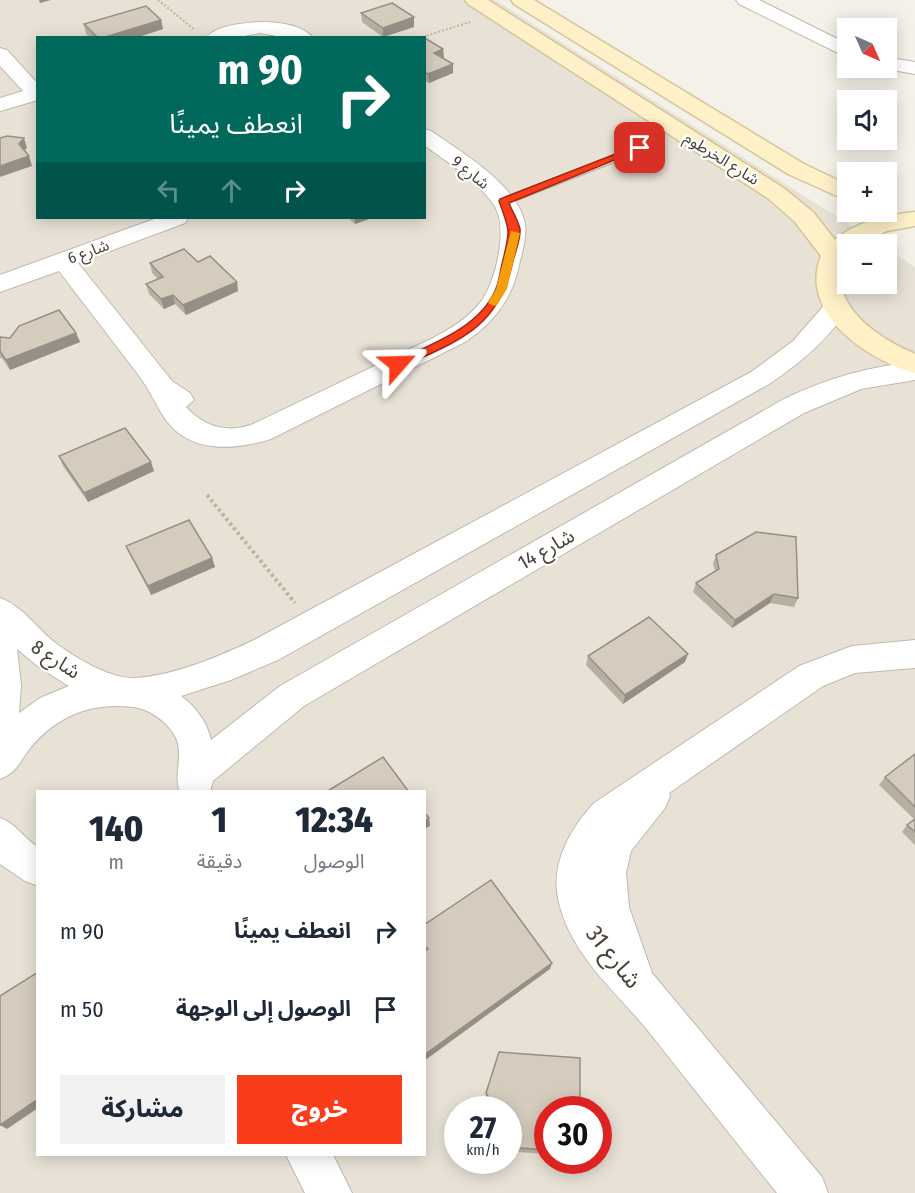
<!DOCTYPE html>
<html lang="ar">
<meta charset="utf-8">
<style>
body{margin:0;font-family:"Fira Sans Condensed","Noto Sans Arabic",sans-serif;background:#f2f2f3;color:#1f2937;direction:rtl;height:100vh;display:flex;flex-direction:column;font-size:22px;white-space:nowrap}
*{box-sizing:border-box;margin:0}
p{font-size:20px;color:#747a83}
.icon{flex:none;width:33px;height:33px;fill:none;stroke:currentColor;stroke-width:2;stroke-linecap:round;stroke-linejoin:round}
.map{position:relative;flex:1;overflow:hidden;direction:ltr}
.details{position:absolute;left:36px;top:790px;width:390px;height:366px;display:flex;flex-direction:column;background:#fff;border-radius:0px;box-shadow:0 3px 15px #0003;direction:rtl}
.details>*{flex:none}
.banner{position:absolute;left:36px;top:36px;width:390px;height:183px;border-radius:0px;box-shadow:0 3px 15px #0003;direction:rtl;background:#00695c;color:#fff;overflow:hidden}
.needle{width:39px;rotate:135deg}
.controls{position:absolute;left:837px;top:18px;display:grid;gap:12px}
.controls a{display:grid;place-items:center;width:60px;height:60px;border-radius:0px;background:#fff;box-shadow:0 3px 15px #0003;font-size:30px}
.speed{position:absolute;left:444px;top:1096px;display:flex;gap:12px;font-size:30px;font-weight:700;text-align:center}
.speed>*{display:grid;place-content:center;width:78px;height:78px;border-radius:50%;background:#fff;box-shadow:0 3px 15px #0003;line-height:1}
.speed small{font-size:15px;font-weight:400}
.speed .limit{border:9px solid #d22;background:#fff;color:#111}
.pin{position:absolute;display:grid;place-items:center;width:51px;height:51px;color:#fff;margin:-26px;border-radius:12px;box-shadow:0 3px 9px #0006}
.me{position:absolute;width:66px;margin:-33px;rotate:65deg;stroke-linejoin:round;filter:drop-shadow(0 0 4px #0008)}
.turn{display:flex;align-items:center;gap:21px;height:126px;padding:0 24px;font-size:27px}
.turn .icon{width:78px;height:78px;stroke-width:2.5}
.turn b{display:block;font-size:42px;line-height:51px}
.lanes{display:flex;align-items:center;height:57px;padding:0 24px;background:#0003;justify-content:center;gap:30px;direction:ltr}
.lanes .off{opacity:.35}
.eta{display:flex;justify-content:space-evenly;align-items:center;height:102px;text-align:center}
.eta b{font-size:36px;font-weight:800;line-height:42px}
.primary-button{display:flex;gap:12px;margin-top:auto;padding:12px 24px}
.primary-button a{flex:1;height:69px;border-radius:0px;background:#f93d1b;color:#fff;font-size:24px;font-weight:800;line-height:69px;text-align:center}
.primary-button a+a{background:#f2f2f3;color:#1f2937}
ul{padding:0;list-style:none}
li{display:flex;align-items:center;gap:18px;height:78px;padding:0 24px}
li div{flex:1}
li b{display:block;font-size:22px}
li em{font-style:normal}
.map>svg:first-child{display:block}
.residential{fill:#e8e2d6;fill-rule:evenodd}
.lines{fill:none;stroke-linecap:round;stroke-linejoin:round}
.service-casing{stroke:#c0b8ab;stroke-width:3}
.minor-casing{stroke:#c0b8ab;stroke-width:2}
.secondary-casing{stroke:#d4c499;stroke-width:3}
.path-far1{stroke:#c1b49c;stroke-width:2;stroke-dasharray:2 2;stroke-linecap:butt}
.path{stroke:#c1b49c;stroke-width:4;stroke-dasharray:3 3;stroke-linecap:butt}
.service{fill:#fff;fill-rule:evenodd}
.minor{fill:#fff;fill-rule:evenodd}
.secondary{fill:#fef1c8;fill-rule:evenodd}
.wall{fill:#b8afa3}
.shaded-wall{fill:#968f85}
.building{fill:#d6ccbe;stroke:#968f85;stroke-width:1.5}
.route{fill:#f93d1b;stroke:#a22812;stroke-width:1.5}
.slow{fill:#f59e0b}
.labels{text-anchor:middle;stroke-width:4.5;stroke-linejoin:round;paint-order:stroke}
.far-street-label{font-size:16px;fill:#484137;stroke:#fff}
.street-label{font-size:20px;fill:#484137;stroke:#fff}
.near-street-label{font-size:24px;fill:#484137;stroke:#fff}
</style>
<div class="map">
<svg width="915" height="1193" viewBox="0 0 915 1193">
<rect width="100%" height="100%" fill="#f4f1e8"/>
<!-- residential -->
<path class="residential" d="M 0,0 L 495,0 L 880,244 L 848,244 L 848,284 L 886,284 L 887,249 L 915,267 L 915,1193 L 0,1193 ZM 38,38 L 424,38 L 424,218 L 38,218 ZM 38,792 L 424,792 L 424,1155 L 38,1155 ZM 458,1110 L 508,1110 L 508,1161 L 458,1161 ZM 548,1110 L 598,1110 L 598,1161 L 548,1161 Z"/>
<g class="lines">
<defs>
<path id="service" d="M 640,145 L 645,148 L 644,150 L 508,203 L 500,203 L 499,201 Z"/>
<g id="minor">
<path d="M 736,0 L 759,0 L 848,44 L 848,58 L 739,4 Z"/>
<path d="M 260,22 C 276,22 302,24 313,38 L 288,38 L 260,33 L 234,38 L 206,38 C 216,25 244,23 260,22 Z"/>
<path d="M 0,48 L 7,50 L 38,84 L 38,100 L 0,111 L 0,98 L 23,91 L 0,66 Z"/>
<path d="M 886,57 L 915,62 L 915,74 L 881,68 L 886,68 Z"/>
<path d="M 424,129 L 431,131 C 461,152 518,185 525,224 C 527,239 521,255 518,270 C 510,302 492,324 465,342 L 271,439 C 235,450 191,454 166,420 C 155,404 149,388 137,373 C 111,339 85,305 59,271 L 0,292 L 0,275 L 157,218 L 188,218 L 185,223 L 78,263 L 172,381 L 190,393 L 194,400 L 186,407 C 204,427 227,433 251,425 L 431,339 C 448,330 466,320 479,304 C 496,284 509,228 494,205 C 477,180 448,163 424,145 Z"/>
<path d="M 837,299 L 846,301 L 850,307 C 828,339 801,363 769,384 L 278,660 L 231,680 L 181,696 C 196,707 207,722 211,740 L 280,686 L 784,399 C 826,379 869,366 915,362 L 915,380 L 861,389 L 804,413 L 304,706 L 213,781 L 210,792 L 180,792 C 173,775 184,756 176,738 C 169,723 150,709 133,707 C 92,702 58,715 31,747 C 19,762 18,772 0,779 L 0,598 C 21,605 36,627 53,641 C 72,656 111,680 136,678 C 176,675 218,657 254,640 L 751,372 L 793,341 L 828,301 ZM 17,649 L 40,668 L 69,686 L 40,698 L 19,713 L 21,685 Z"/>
<path d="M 915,640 L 915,668 L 855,673 L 823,686 L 669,793 L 670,796 L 665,808 L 631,851 L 626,873 L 629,907 L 652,973 L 822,1177 L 828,1193 L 777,1193 C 734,1140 692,1086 649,1032 C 615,990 569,954 558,898 C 551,862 571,828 594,803 L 799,666 L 852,646 Z"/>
<path d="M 0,818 C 17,824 23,838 38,847 L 38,886 L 25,881 L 0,864 Z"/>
<path d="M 286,1155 L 333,1155 L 352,1193 L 305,1193 Z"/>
</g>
<g id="secondary">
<path d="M 465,0 L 488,0 L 785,189 L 813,212 L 835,240 C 857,221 887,215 915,212 L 915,226 L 887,231 L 860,244 L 848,244 C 848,255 842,261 841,271 C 836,312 883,340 915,354 L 915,373 C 867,360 798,313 821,256 L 795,222 L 769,199 L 468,4 Z"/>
<path d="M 511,0 L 534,0 L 804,164 L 848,185 L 848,201 L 788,174 L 514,4 Z"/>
</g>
</defs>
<!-- service casing -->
<use href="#service" class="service-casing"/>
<!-- minor casing -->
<use href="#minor" class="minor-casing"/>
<!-- secondary casing -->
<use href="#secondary" class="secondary-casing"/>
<!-- path-far1 -->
<g class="path-far1">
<path d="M 158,0 L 195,30"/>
<path d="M 419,38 L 470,22"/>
</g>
<!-- path -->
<path class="path" d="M 207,495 L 295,603"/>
<!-- service -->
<use href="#service" class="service"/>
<!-- minor -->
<use href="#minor" class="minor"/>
<!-- secondary -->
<use href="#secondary" class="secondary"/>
</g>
<!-- wall -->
<g class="wall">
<path d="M 361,13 L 414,27 L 383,37 L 362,22 Z"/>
<path d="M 161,20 L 163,29 L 135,38 L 90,38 L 86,34 L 84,24 Z"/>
<path d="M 424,38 L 443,49 L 444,58 L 453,73 L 429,83 L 424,81 Z"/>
<path d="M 348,218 L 372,218 L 355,224 Z"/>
<path d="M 198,262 L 237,282 L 238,291 L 186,315 L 175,304 L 164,309 L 149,294 L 146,284 L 158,279 L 152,273 L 150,263 Z"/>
<path d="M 76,333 L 80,342 L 10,370 L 2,358 L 0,358 L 0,337 L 10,338 Z"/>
<path d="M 59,456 L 154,471 L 88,502 L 63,466 Z"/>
<path d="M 126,546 L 212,558 L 215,567 L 151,595 L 130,555 Z"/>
<path d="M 716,555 L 798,598 L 794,607 L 770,603 L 732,628 L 693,592 L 696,583 L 715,571 L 713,564 Z"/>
<path d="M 588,656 L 685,662 L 623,704 L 586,665 Z"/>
<path d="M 915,754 L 915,845 L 902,832 L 907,825 L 914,819 L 879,785 L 885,777 Z"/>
<path d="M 486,1093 L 548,1110 L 548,1154 L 518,1152 L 508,1136 L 508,1110 L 493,1110 L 485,1097 Z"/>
</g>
<!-- shaded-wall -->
<g class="shaded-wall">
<path d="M 39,0 L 51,0 L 40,3 Z"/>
<path d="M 414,17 L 414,27 L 383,37 L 383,28 Z"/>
<path d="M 161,20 L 163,29 L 135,38 L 102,38 Z"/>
<path d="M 443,49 L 444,58 L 434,53 Z"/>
<path d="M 453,64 L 453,73 L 429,83 L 428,74 Z"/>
<path d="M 24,138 L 27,148 L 22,153 L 19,144 Z"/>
<path d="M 29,156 L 32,166 L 0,177 L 0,166 Z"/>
<path d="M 355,218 L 372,218 L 355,224 Z"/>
<path d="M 237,282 L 238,291 L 186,315 L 183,305 Z"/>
<path d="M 173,295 L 175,304 L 164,309 L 161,299 Z"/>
<path d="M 76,333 L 80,342 L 10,370 L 6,360 Z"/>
<path d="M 151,462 L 154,471 L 88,502 L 84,493 Z"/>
<path d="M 212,558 L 215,567 L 151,595 L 148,586 Z"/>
<path d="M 774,594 L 770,603 L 732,628 L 735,620 Z"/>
<path d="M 688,654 L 685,662 L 623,704 L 625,695 Z"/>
<path d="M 429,818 L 430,826 L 424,829 L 424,822 Z"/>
<path d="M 552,963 L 550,969 L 424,1061 L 424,1055 Z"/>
<path d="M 38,1099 L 38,1108 L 7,1129 L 0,1125 Z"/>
</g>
<!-- building -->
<g class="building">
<path d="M 392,3 L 414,17 L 383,28 L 361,13 Z"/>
<path d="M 146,6 L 161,20 L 102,38 L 98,38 L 84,24 Z"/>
<path d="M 423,37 L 443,49 L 434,53 L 453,64 L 428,74 L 424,72 L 424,38 L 420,38 Z"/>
<path d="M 7,136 L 24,138 L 19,144 L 29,156 L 0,166 L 0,138 Z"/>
<path d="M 184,249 L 198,262 L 210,256 L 237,282 L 183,305 L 173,295 L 161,299 L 146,284 L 163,277 L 150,263 Z"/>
<path d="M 59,310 L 76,333 L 6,360 L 0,351 L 0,337 L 10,338 L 19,326 Z"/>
<path d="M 125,428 L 151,462 L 84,493 L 59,456 Z"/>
<path d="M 189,520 L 212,558 L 148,586 L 126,546 Z"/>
<path d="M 756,532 L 796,537 L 798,598 L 774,594 L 735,620 L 696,583 L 719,569 L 716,555 Z"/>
<path d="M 649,617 L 688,654 L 625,695 L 588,656 Z"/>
<path d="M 915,754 L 915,807 L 885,777 Z"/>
<path d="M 383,757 L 409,792 L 326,792 Z"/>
<path d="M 424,812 L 429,818 L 424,822 Z"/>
<path d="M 915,819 L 915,832 L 907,825 Z"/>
<path d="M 491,880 L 552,963 L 424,1055 L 424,951 L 428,949 L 424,945 L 424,925 Z"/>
<path d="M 38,972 L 38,1099 L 0,1125 L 0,996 Z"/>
<path d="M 499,1052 L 580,1058 L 580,1110 L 548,1110 L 548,1150 L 519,1148 L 508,1130 L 508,1110 L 496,1110 L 486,1093 Z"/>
</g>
<!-- route -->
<path class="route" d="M 636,146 L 644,148 L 509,203 C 512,211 518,220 520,229 C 521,239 514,255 512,265 C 497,330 456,341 402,367 L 394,367 L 394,362 C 429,345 478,329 495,291 C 499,283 500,273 502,264 C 510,231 511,233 499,201 L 500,199 Z"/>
<!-- slow -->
<path class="slow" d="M 511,231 L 520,233 L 507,289 L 497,305 L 494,306 L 488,303 L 496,289 Z"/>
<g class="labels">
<!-- far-street labels -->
<g class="far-street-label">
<text transform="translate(722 158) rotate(32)" y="6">شارع الخرطوم</text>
<text transform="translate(471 172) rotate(38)" y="6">شارع 9</text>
<text transform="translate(88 251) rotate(-20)" y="6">شارع 6</text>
</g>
<!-- street labels -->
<g class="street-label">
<text transform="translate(546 549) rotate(-30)" y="7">شارع 14</text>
<text transform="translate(56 659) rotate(33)" y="7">شارع 8</text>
</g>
<!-- near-street labels -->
<g class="near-street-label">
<text transform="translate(614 957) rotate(51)" y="8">شارع 31</text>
</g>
</g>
</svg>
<div class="controls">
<a><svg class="needle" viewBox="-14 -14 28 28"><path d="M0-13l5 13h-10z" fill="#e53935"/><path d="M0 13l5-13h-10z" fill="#747a83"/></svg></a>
<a><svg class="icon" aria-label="sound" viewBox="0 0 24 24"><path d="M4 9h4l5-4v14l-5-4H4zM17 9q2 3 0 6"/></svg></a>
<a>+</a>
<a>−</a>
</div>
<div class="speed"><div>27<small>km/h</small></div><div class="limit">30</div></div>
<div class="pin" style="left:640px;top:148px;background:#d93025"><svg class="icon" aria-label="arrive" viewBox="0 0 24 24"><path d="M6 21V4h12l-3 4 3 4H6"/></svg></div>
<svg class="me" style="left:398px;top:364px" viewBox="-20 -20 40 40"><path d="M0-17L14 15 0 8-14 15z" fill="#f93d1b" stroke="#fff" stroke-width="4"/></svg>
<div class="banner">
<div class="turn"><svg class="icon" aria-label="right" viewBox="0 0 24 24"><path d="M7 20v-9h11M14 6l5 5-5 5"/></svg><div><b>90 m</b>انعطف يمينًا</div></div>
<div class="lanes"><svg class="icon off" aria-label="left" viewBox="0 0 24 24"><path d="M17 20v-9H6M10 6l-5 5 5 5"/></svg><svg class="icon off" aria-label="ahead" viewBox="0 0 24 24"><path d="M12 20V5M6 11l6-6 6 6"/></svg><svg class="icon" aria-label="right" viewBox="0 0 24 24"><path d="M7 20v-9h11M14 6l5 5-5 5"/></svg></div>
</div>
<section class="details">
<div class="eta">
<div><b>12:34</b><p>الوصول</p></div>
<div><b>1</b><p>دقيقة</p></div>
<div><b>140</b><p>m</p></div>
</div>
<ul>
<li><svg class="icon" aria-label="right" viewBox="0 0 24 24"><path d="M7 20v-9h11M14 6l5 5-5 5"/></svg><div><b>انعطف يمينًا</b></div><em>90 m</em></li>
<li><svg class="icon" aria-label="arrive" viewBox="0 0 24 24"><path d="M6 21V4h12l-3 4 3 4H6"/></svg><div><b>الوصول إلى الوجهة</b></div><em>50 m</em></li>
</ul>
<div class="primary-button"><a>خروج</a><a>مشاركة</a></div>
</section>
</div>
